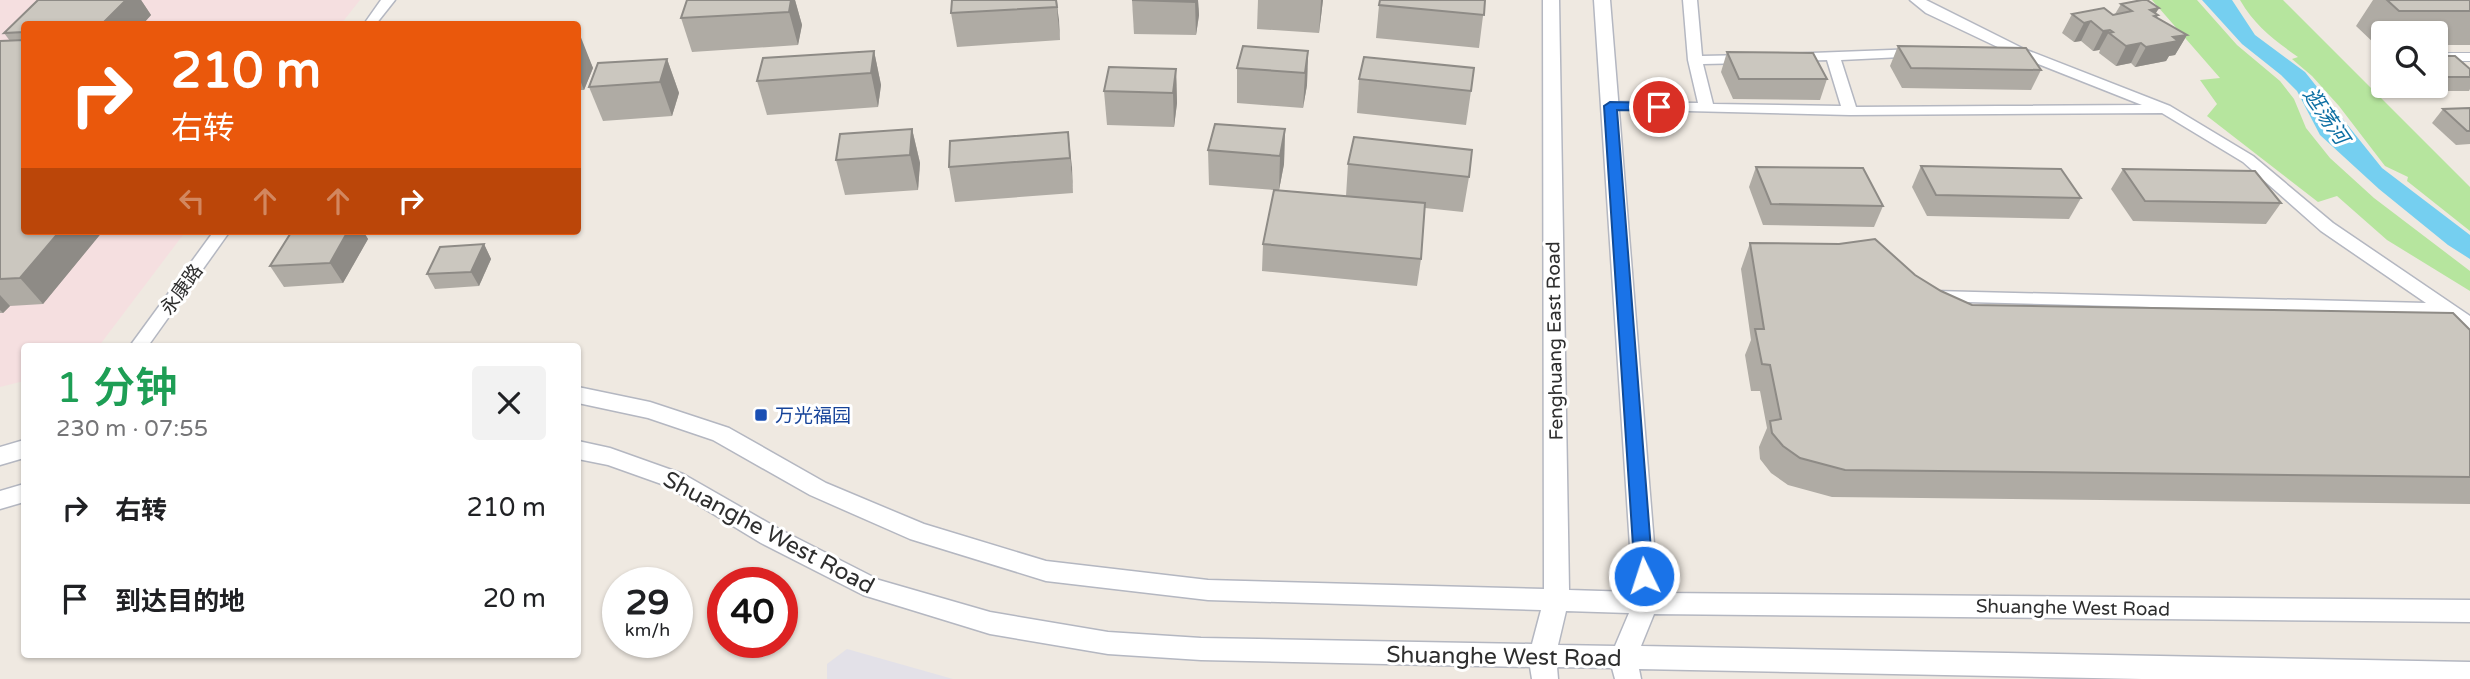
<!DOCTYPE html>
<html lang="zh">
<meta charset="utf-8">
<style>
body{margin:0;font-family:"Varela Round","Noto Sans SC",sans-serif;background:#f2f2f2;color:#202124;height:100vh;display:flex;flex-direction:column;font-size:26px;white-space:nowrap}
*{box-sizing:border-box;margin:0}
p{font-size:23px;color:#757577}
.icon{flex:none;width:38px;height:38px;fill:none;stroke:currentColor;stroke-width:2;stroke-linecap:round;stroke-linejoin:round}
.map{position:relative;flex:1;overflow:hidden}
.sheet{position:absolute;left:21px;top:343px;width:560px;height:315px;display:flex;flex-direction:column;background:#fff;border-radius:7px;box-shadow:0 2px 5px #0004}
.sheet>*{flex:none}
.guide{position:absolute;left:21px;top:21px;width:560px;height:214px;border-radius:7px;box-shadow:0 2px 5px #0004;background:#ea580c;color:#fff;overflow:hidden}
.fabs{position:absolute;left:2371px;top:21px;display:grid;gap:14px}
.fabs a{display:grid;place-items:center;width:77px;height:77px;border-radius:7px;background:#fff;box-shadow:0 2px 5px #0004;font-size:35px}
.speed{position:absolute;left:602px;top:567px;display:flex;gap:14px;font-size:35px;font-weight:700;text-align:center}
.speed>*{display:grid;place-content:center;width:91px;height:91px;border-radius:50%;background:#fff;box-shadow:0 2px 5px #0004;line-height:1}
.speed small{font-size:18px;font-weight:400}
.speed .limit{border:10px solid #d22;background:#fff;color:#111}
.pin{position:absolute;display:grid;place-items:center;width:60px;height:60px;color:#fff;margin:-30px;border:4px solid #fff;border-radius:50%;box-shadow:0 2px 7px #0007}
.me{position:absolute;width:77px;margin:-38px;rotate:356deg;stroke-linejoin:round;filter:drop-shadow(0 0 5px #0008)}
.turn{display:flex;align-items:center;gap:24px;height:147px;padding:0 35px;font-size:32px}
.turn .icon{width:91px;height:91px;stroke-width:2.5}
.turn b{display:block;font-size:49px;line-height:60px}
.lanes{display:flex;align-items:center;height:66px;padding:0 35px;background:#0003;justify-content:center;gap:35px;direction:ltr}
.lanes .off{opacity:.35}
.round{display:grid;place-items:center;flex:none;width:74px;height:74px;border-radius:7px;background:#f2f2f2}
.head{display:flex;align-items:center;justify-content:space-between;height:119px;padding:0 35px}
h1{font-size:42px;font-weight:600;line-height:52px;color:#1e9e55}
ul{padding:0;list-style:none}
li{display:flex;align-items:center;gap:21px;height:91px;padding:0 35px}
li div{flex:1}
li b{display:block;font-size:26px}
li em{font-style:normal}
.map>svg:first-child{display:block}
.industrial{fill:#e3e1e8}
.medical{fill:#f5dfe0}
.green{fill:#b6e59e}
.water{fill:#75cff0}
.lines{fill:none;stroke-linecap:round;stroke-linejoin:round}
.service-casing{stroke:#b4b7c1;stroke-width:10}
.minor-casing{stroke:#b4b7c1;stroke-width:3}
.tertiary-casing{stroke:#b4b7c1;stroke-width:3}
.service{stroke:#fff;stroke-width:8}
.minor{fill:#fff;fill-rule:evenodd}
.tertiary{fill:#fff;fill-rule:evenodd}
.wall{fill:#afaba4}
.shaded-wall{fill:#8e8b86}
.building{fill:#cbc7bf;stroke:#8e8b86;stroke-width:2}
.route{fill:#1a73e8;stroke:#114b97;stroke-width:2}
.transit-dot{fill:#1a4fb4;stroke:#fff;stroke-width:2.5}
.labels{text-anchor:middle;stroke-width:6;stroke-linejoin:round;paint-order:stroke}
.street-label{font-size:19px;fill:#2e2e2e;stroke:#fff}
.transit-label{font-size:19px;fill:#164399;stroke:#fff;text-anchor:start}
.water-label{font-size:21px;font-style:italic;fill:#0d6fa3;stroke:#fff}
.near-street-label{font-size:23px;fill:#2e2e2e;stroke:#fff}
</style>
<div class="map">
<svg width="2470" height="679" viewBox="0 0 2470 679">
<rect width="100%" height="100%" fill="#efe9e1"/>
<!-- industrial -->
<path class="industrial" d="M 847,649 L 953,679 L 827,679 L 827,664 Z"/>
<!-- medical -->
<path class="medical" d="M 0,0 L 360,0 L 341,24 L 24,24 L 24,231 L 186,231 L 99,346 L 24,346 L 24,381 L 0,387 Z"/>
<!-- green -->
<g class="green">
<path d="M 2152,0 L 2197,0 L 2237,45 L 2280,81 L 2294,99 L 2306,128 L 2330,158 L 2374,198 L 2470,271 L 2470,291 L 2387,240 L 2337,196 L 2318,202 L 2207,116 L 2217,104 L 2200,80 L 2220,78 Z"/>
<path d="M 2240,0 L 2283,0 L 2470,187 L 2470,231 L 2407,181 L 2408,177 L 2385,166 L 2339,106 L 2312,76 L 2292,59 L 2298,57 C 2274,40 2255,26 2240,0 Z"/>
</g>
<!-- water -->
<path class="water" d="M 2202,0 L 2232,0 L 2255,35 L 2305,72 L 2382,168 L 2470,235 L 2470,259 L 2448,245 L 2379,189 L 2320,135 L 2297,91 L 2281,75 L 2242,44 Z"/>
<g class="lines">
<defs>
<path id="service" d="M 2449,57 L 2470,57"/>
<g id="minor">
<path d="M 381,0 L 395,0 L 376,24 L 364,24 Z"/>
<path d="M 1683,0 L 1697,0 L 1702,56 L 1749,55 L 1756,59 L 1749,63 L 1703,64 L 1713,104 L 1841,106 L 1827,60 L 1791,61 L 1786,60 L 1786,54 L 1917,49 L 1922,50 L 1922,56 L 1841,60 L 1856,107 L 2142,105 L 2018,56 L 2003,56 L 2001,53 L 2004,50 L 1926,13 L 1910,0 L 1926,0 L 2024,49 L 2170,106 L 2253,156 L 2333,223 L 2470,316 L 2470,330 L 2444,315 L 1929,301 L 1927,297 L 1935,291 L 2426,303 L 2321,231 L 2243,162 L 2162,113 L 1850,115 L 1605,109 L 1603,106 L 1605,103 L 1610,102 L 1698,103 L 1688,60 Z"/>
<path d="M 214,231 L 230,231 L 148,346 L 130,346 Z"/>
</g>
<g id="tertiary">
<path d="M 1543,0 L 1559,0 L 1569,590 L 1633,592 L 1594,0 L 1610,0 L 1658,593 L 2470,600 L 2470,622 L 1654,614 L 1641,646 L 2470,662 L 2470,679 L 2142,679 L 1639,669 L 1641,679 L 1615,679 L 1612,668 L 1557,667 L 1558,679 L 1532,679 L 1530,667 L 1201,660 L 1108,654 L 990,634 L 863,595 L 761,543 L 667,486 L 608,465 L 578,459 L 578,441 L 610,448 L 683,474 L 779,529 L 879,580 L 990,612 L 1108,632 L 1201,638 L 1532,644 L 1541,610 L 1208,600 L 1046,581 L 910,539 L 810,495 L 713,440 L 648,418 L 578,403 L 578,387 L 650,402 L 729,428 L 826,483 L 924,524 L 1046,561 L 1208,580 L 1544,589 ZM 1566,611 L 1629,613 L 1615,646 L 1558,645 Z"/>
<path d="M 24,440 L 24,458 L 0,465 L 0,447 Z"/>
<path d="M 24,484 L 24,502 L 0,509 L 0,491 Z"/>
</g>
</defs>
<!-- service casing -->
<use href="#service" class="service-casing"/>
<!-- minor casing -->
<use href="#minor" class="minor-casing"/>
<!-- tertiary casing -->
<use href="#tertiary" class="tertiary-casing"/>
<!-- service -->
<use href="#service" class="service"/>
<!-- minor -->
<use href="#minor" class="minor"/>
<!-- tertiary -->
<use href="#tertiary" class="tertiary"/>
</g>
<!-- wall -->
<g class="wall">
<path d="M 38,0 L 141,0 L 151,15 L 143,24 L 24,24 L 24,231 L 103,231 L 43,304 L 10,306 L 3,313 L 0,313 L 0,41 L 10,41 L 4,33 Z"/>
<path d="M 795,0 L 802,25 L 798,45 L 692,52 L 681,18 Z"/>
<path d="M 952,0 L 1057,0 L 1060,40 L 957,47 L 951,13 Z"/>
<path d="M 1132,0 L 1198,0 L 1199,15 L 1196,35 L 1134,34 Z"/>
<path d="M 1258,0 L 1323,0 L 1319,33 L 1257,29 Z"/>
<path d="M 1485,0 L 1479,48 L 1376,38 L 1379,5 Z"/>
<path d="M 2373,0 L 2470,0 L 2470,45 L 2436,45 L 2436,33 L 2384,33 L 2384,45 L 2376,45 L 2356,26 Z"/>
<path d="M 2121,4 L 2159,8 L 2155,14 L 2156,18 L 2187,35 L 2175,55 L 2169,56 L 2166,61 L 2135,67 L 2131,63 L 2116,66 L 2099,53 L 2100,50 L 2099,50 L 2093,51 L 2081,41 L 2074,42 L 2062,33 L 2072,14 L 2115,14 Z"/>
<path d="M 578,35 L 593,68 L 584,90 L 578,90 Z"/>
<path d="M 1898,46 L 2041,70 L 2031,90 L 1902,88 L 1890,66 Z"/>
<path d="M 874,51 L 881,85 L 878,107 L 767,115 L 757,81 Z"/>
<path d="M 1308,51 L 1307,85 L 1303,108 L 1237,103 L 1237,68 Z"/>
<path d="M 1727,52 L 1827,79 L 1820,100 L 1733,99 L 1721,72 Z"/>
<path d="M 2436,56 L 2470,69 L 2470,89 L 2469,91 L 2405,91 L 2399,86 L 2436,86 Z"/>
<path d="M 667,59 L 679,93 L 672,116 L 603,121 L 589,87 Z"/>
<path d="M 1176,69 L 1177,103 L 1174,127 L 1107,125 L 1104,91 Z"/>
<path d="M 1359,79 L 1471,91 L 1466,125 L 1357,113 Z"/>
<path d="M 2470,108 L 2470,144 L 2456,145 L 2432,123 L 2443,109 Z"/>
<path d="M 912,129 L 920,163 L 918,190 L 845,195 L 836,160 Z"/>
<path d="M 1285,129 L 1284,164 L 1279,190 L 1346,196 L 1348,164 L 1469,177 L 1463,212 L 1425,208 L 1421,259 L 1417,286 L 1262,271 L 1263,244 L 1274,190 L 1209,185 L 1208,150 Z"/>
<path d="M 1068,132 L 1073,193 L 955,202 L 949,167 Z"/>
<path d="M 1921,166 L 2081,198 L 2069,219 L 1927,216 L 1912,187 Z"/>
<path d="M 1756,167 L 1883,206 L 1874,227 L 1763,225 L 1749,187 Z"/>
<path d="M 2123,169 L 2281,203 L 2266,224 L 2133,221 L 2111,189 Z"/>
<path d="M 292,231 L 363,231 L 368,239 L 343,283 L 284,287 L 270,266 Z"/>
<path d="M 1750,243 L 1915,275 L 1941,291 L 1972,305 L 2470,330 L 2470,504 L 1832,497 L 1788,485 L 1771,473 L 1760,459 L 1759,447 L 1767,428 L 1760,391 L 1751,391 L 1745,355 L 1751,340 L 1741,269 Z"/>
<path d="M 484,244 L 491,259 L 479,286 L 435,289 L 427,274 Z"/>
</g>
<!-- shaded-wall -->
<g class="shaded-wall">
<path d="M 126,0 L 141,0 L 151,15 L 143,24 L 102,24 Z"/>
<path d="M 791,0 L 795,0 L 802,25 L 798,45 L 789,12 Z"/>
<path d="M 1056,0 L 1059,20 L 1060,40 Z"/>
<path d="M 1195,0 L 1198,0 L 1199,15 L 1196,35 Z"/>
<path d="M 1321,0 L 1323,0 L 1319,33 Z"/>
<path d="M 2159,8 L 2154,16 L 2158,15 L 2147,35 L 2150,10 Z"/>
<path d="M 2091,21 L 2081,41 L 2074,42 L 2084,23 Z"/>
<path d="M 2110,30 L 2099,50 L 2093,51 L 2103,31 Z"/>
<path d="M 580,35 L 593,68 L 584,90 L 578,75 L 578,40 Z"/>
<path d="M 2187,35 L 2175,55 L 2169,56 L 2166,61 L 2135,67 L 2146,47 L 2173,37 Z"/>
<path d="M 2141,43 L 2131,63 L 2116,66 L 2126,46 Z"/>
<path d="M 874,51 L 881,85 L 878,107 L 871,73 Z"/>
<path d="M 1308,51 L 1307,85 L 1303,108 L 1305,73 Z"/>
<path d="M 667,59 L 679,93 L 672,116 L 660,82 Z"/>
<path d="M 1176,69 L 1177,103 L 1174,127 L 1173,93 Z"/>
<path d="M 912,129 L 920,163 L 918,190 L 910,155 Z"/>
<path d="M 1285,129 L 1284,164 L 1279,190 L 1280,156 Z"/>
<path d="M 1068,132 L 1072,167 L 1073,193 L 1070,158 Z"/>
<path d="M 60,231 L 103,231 L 43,304 L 20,278 Z"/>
<path d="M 348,231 L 363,231 L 368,239 L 343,283 L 330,263 Z"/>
<path d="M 484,244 L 491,259 L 479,286 L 471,272 Z"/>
<path d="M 0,295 L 10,306 L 3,313 L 0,310 Z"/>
</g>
<!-- building -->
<g class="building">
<path d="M 38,0 L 126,0 L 102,24 L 24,24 L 24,32 L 4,33 Z"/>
<path d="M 687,0 L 791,0 L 789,12 L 681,18 Z"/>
<path d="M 952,0 L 1056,0 L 1057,7 L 951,13 Z"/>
<path d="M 1132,0 L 1195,0 L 1195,2 Z"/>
<path d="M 1380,0 L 1485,0 L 1484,15 L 1379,5 Z"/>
<path d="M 2142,0 L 2147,0 L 2159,8 L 2150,10 L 2158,15 L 2154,16 L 2187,35 L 2173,37 L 2178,41 L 2146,47 L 2141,43 L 2126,46 L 2109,33 L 2113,32 L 2110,30 L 2103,31 L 2091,21 L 2084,23 L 2072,14 L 2104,8 L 2113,15 L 2132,11 L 2121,4 Z"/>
<path d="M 2387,0 L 2470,0 L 2470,11 L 2399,11 Z"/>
<path d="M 24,40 L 24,231 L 60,231 L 20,278 L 0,279 L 0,41 Z"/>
<path d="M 1243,46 L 1308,51 L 1305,73 L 1237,68 Z"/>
<path d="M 1898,46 L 2026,48 L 2041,70 L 1911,68 Z"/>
<path d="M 874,51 L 871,73 L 757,81 L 763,58 Z"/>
<path d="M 1727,52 L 1813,53 L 1827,79 L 1739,79 Z"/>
<path d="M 2436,56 L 2455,56 L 2470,69 L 2470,77 L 2436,77 Z"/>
<path d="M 1364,57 L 1474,68 L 1471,91 L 1359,79 Z"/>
<path d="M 667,59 L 660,82 L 589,87 L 598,63 Z"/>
<path d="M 1109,67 L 1176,69 L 1173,93 L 1104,91 Z"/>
<path d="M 2470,108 L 2470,131 L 2467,131 L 2443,109 Z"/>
<path d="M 1215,124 L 1285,129 L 1280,156 L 1208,150 Z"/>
<path d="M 912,129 L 910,155 L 836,160 L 840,134 Z"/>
<path d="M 1068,132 L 1070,158 L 949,167 L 950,141 Z"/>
<path d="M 1354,137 L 1472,150 L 1469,177 L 1348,164 Z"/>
<path d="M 1921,166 L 2061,169 L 2081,198 L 1936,195 Z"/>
<path d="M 1756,167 L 1863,168 L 1883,206 L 1771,204 Z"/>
<path d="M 2123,169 L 2255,171 L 2281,203 L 2145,201 Z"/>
<path d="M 1274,190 L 1425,203 L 1421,259 L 1263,244 Z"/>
<path d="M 292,231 L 348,231 L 330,263 L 270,266 Z"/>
<path d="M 1875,239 L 1915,275 L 1941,291 L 1972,305 L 2453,313 L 2470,330 L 2470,477 L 1845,470 L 1800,458 L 1783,446 L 1772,433 L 1770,421 L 1781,419 L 1770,365 L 1762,364 L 1755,329 L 1764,329 L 1750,243 L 1839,244 Z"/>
<path d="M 484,244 L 471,272 L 427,274 L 440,247 Z"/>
</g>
<!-- route -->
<path class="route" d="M 1610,102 L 1659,103 L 1665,107 L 1659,111 L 1617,110 L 1653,576 L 1651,581 L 1644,584 L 1637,581 L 1635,576 L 1604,106 Z"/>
<!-- markers -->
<rect class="transit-dot" x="754" y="408" width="14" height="14" rx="3.5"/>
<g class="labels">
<!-- street labels -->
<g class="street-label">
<text transform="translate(181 289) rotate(-54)" y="7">永康路</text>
<text transform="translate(1554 341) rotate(-91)" y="7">Fenghuang East Road</text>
<text transform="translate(2073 607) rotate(1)" y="7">Shuanghe West Road</text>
</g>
<!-- transit labels -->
<g class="transit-label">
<text x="775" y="422">万光福园</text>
</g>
<!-- water labels -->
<g class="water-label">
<text transform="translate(2326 116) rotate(56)" y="7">逛荡河</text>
</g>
<!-- near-street labels -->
<g class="near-street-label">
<text transform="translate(769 532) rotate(28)" y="8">Shuanghe West Road</text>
<text transform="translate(1504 656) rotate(1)" y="8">Shuanghe West Road</text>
</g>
</g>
</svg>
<div class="fabs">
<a><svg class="icon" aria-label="search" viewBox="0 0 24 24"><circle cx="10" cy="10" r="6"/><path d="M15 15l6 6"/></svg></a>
</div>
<div class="speed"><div>29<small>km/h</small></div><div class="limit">40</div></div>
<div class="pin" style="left:1659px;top:107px;background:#d93025"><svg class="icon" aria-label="arrive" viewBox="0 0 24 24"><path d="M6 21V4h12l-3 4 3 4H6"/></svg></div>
<svg class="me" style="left:1644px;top:576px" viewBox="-20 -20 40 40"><circle r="17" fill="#1a73e8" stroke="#fff" stroke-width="3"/><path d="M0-11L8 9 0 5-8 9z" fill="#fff"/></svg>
<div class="guide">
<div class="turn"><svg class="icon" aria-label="right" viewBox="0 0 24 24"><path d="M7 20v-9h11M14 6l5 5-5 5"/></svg><div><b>210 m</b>右转</div></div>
<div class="lanes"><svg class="icon off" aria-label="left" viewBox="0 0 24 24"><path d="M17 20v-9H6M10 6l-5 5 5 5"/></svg><svg class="icon off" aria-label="ahead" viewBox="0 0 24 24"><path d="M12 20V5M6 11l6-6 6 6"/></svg><svg class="icon off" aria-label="ahead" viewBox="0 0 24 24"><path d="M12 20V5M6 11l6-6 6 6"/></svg><svg class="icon" aria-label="right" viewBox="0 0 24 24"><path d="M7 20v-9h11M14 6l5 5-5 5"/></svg></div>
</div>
<section class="sheet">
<div class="head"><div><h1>1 分钟</h1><p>230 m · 07:55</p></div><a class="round"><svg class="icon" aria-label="close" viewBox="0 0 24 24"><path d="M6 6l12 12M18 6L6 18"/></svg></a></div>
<ul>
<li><svg class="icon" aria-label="right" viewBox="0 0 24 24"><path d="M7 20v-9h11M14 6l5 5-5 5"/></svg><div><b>右转</b></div><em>210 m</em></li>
<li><svg class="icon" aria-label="arrive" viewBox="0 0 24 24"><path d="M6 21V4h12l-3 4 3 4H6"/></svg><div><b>到达目的地</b></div><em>20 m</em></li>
</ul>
</section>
</div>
